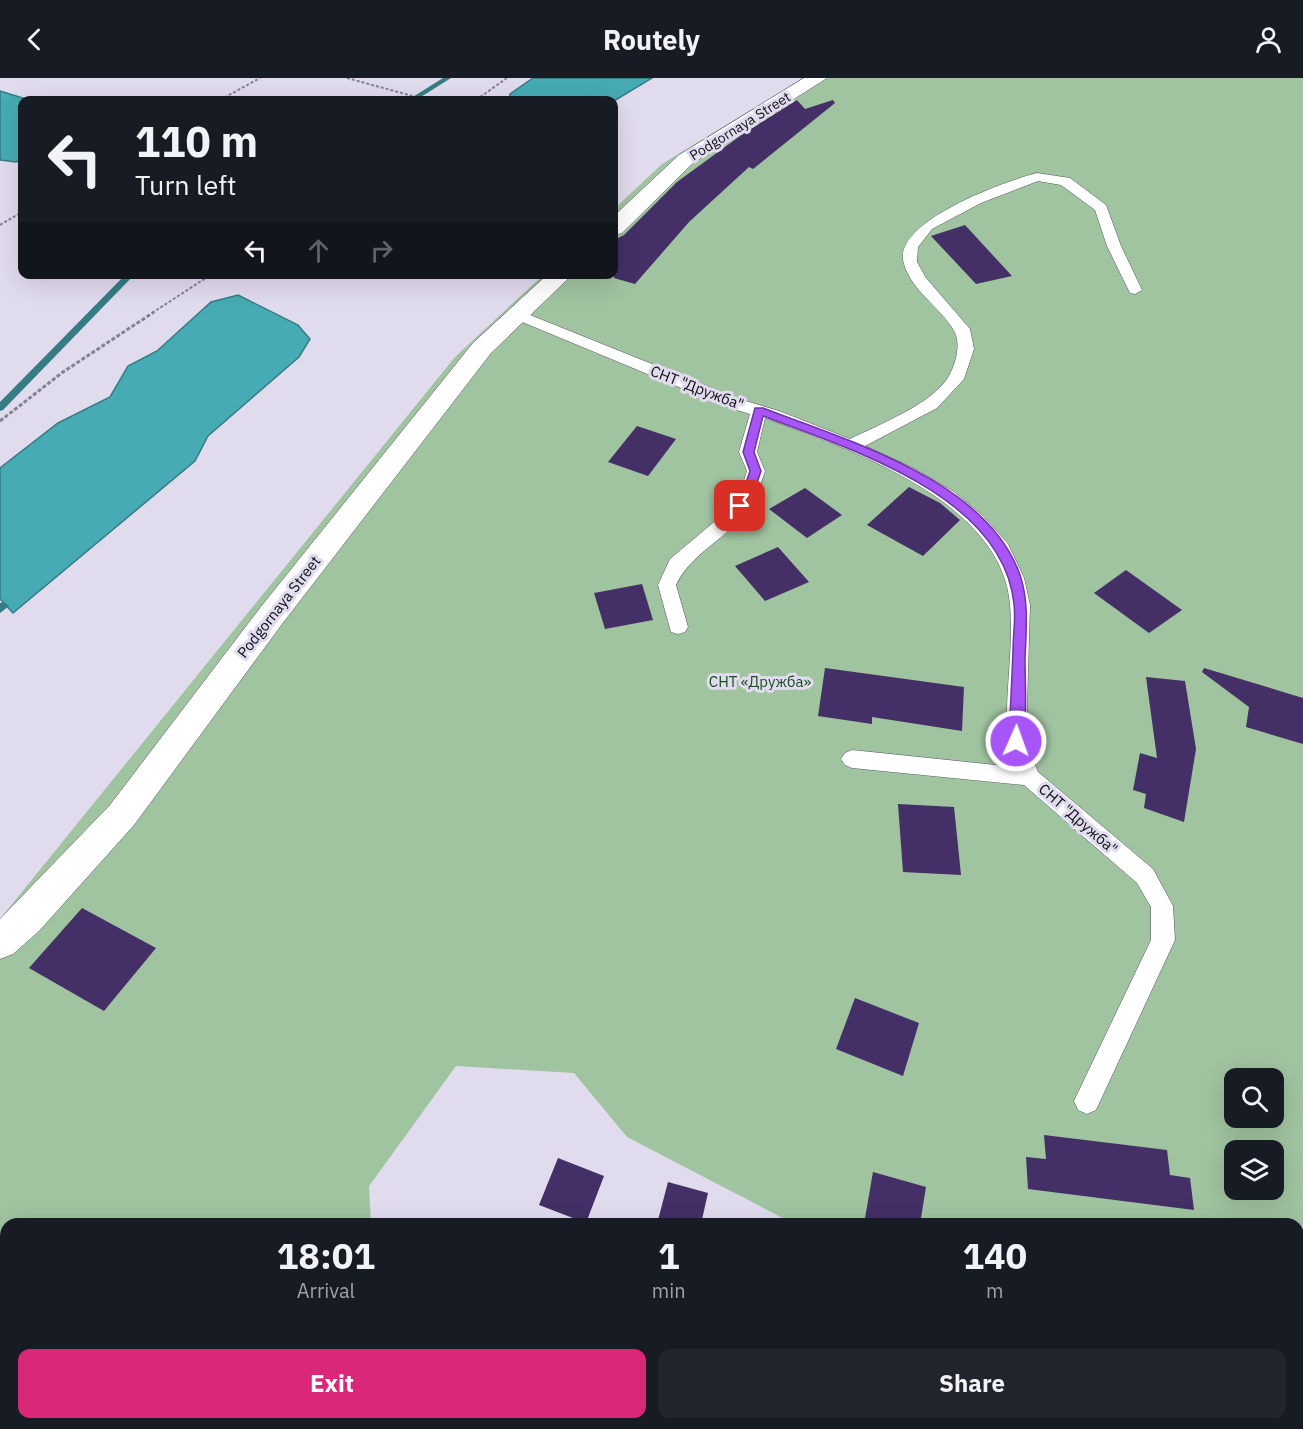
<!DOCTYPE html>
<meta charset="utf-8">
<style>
body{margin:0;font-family:"IBM Plex Sans",sans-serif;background:#20242c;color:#f1f3f6;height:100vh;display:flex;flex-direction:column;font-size:22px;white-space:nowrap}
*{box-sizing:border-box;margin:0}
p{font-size:20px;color:#9ea1a6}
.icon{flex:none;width:33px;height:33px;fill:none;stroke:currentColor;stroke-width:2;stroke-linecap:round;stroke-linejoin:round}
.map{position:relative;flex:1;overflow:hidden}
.side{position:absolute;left:0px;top:1140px;width:1304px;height:212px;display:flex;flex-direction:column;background:#171b24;border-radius:18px 18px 0 0;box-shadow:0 6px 24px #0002}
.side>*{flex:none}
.hud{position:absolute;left:18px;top:18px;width:600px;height:183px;border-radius:12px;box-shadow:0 6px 24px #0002;background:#171b24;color:#f1f3f6;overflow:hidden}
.tools{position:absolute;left:1224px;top:990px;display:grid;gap:12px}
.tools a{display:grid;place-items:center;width:60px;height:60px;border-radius:12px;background:#171b24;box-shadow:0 6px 24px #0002;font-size:30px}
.pin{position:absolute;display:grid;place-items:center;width:51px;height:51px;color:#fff;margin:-26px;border-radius:12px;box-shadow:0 3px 9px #0006}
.me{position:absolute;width:66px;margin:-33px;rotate:2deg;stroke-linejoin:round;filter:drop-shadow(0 0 4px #0008)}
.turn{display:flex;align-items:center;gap:21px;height:126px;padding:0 18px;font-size:27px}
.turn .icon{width:78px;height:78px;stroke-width:2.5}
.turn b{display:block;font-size:42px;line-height:51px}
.lanes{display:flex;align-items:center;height:57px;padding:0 18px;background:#0003;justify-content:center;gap:30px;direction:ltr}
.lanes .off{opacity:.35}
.eta{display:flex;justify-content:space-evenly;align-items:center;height:102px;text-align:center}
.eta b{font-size:36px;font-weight:800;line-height:42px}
.primary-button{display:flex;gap:12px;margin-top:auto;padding:12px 18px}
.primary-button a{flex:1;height:69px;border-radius:12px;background:#db2777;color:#fff;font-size:24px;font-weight:800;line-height:69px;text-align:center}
.primary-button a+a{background:#20242c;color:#f1f3f6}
header{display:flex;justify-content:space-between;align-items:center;height:78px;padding:0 18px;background:#171b24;font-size:27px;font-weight:800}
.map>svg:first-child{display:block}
.green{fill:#a0c3a0;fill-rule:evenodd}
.water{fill:#46abb4;stroke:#357c84;stroke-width:1.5}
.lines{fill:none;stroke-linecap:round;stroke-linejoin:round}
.stream{fill:#357c84;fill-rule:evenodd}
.building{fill:#442f66}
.lane-casing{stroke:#585363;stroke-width:1}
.street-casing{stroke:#585363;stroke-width:1}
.path-far1{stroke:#86828f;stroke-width:2;stroke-dasharray:3 2;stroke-linecap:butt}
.path{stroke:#86828f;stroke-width:3;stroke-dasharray:4 2;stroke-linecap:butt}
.lane{fill:#fff;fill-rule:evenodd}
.street{fill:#fff;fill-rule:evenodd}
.route{fill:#a855f7;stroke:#6d37a1;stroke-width:1.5}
.labels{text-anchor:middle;stroke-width:6;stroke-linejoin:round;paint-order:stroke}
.far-street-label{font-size:14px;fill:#0e0d13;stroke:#e1dbee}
.street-label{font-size:15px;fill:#0e0d13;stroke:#e1dbee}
.park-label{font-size:15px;fill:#164d1c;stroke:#e1dbee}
</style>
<header><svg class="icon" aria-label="back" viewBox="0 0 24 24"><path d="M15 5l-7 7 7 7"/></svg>Routely<svg class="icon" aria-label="person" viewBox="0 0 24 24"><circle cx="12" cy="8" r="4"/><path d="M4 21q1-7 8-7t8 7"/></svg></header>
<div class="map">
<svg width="1303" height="1351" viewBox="0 0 1303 1351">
<rect width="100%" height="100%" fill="#e1dbee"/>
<!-- green -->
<path class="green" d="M 803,0 L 1303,0 L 1303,1276 L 1298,1274 L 1298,1146 L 794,1146 L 627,1059 L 574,995 L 456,988 L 369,1108 L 371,1146 L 6,1146 L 6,1346 L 438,1346 L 443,1351 L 0,1351 L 0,841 L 455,279 L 543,197 L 614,196 L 614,131 L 662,86 ZM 1234,1000 L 1274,1000 L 1274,1040 L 1234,1040 ZM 1234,1072 L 1274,1072 L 1274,1112 L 1234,1112 Z"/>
<!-- water -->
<g class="water">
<path d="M 533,0 L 652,0 L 614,23 L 509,22 L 510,16 Z"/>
<path d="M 0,13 L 29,22 L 22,22 L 22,81 L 16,84 L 0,82 Z"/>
<path d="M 238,217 L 298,247 L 310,261 L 299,279 L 208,358 L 195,383 L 13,535 L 0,521 L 0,390 L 58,345 L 110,319 L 128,288 L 157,273 L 211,224 Z"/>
</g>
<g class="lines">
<!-- stream -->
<g class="stream">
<path d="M 443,0 L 451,0 L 416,22 L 408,22 Z"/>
<path d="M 126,196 L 135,196 L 3,332 L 0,333 L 0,324 Z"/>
<path d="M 4,524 L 9,528 L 0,535 L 0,525 Z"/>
</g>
</g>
<!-- building -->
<g class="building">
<path d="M 797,22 L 805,31 L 833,22 L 835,25 L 753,91 L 749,89 L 689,144 L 635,206 L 614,200 L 614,162 L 624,157 L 677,104 L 740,58 Z"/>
<path d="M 965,147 L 1012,198 L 976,206 L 931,158 Z"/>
<path d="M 637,348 L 676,361 L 648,398 L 608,384 Z"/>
<path d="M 909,409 L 940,425 L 960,442 L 923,478 L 867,447 Z"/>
<path d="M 805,410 L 842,437 L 807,460 L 769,431 Z"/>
<path d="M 778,469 L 809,504 L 765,523 L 735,488 Z"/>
<path d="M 1126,492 L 1182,532 L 1149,555 L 1094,515 Z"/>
<path d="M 642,506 L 653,542 L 605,551 L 594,515 Z"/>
<path d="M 825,590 L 964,609 L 962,653 L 872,639 L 872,646 L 818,638 Z"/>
<path d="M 1204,590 L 1303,620 L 1303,666 L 1246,649 L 1249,629 L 1202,594 Z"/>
<path d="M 1146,599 L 1185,603 L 1196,671 L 1184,744 L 1144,730 L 1146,716 L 1133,712 L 1140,675 L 1157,680 Z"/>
<path d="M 898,726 L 954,729 L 961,797 L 903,794 Z"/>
<path d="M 82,830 L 156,870 L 104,933 L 29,890 Z"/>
<path d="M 855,920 L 919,945 L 903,998 L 836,971 Z"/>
<path d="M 1044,1057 L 1167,1072 L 1170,1097 L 1190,1100 L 1194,1132 L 1028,1111 L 1026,1079 L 1046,1081 Z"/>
<path d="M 558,1080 L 604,1098 L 586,1145 L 539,1127 Z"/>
<path d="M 873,1094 L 926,1109 L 920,1146 L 864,1146 Z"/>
<path d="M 668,1104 L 708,1115 L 701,1146 L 657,1146 Z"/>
</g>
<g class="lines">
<defs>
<g id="lane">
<path d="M 1037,95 L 1070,100 L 1106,127 L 1121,168 L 1142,212 L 1135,216 L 1130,215 L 1107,168 L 1095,132 L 1061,107 L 1038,103 L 981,125 L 932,151 L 918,169 L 917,184 L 926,200 L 970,251 L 974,271 L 964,301 L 937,330 L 865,368 L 915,391 L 954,414 L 983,438 L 1008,466 L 1024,500 L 1030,527 L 1026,663 L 1038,694 L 1153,791 L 1173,828 L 1175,862 L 1096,1032 L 1087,1036 L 1078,1032 L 1074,1023 L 1151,862 L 1151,829 L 1137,805 L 1024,707 L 852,690 L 845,687 L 841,681 L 845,675 L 852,672 L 1015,689 C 1012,681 1007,671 1006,663 C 1004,653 1006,641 1007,631 C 1008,597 1013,560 1010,526 C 1001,422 849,371 765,340 L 757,374 L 765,393 C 759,412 752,428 738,443 C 717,466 690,478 676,507 L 688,549 L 685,554 L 678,556 L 671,554 L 658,507 L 670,481 L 726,434 L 740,415 L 747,393 L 739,374 L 750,336 L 727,329 L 515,241 L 512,238 L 520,233 L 525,235 L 739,321 L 779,333 L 850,361 C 878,347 933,326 949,298 C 956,285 962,264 953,251 C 939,228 912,213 904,186 C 890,144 1006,103 1037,95 Z"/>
<path d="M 703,1346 L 734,1346 L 736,1351 L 705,1351 Z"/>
</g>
<g id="street">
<path d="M 804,0 L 827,0 L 693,85 L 622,155 L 614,157 L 614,138 L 679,77 Z"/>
<path d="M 548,196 L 573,196 L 491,275 L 282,546 L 134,747 L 39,853 L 13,876 L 0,881 L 0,841 L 110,727 L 260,530 L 473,265 Z"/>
</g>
</defs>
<!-- lane casing -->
<use href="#lane" class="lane-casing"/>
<!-- street casing -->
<use href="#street" class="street-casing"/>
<!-- path-far1 -->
<g class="path-far1">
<path d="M 347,0 L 427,22"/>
<path d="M 220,22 L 260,0"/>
<path d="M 476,22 L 507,0"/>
<path d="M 0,147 L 22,134"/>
<path d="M 152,235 L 212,196"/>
</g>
<!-- path -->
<path class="path" d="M 0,343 L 63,294 L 154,234"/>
<!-- lane -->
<use href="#lane" class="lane"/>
<!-- street -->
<use href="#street" class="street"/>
</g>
<!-- route -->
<path class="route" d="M 755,330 L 763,330 C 848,363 990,403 1021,500 C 1029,526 1026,554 1025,581 C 1025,599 1028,653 1021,667 L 1011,667 L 1009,663 C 1010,633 1012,602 1013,572 C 1013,557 1016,541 1014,526 C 1003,417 849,371 763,338 L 754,374 L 761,393 L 753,417 L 744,430 L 736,430 L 734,428 L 742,416 L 750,393 L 743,374 Z"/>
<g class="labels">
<!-- far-street labels -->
<g class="far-street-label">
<text transform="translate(740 48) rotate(-32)" y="5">Podgornaya Street</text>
</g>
<!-- street labels -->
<g class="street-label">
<text transform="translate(697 310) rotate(21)" y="5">СНТ "Дружба"</text>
<text transform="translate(279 529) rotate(-52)" y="5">Podgornaya Street</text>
<text transform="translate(1078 741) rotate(41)" y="5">СНТ "Дружба"</text>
</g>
<!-- park labels -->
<g class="park-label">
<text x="760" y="609">СНТ «Дружба»</text>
</g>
</g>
</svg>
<div class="tools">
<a><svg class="icon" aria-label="search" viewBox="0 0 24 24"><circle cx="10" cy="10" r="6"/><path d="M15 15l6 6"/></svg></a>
<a><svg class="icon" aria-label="layers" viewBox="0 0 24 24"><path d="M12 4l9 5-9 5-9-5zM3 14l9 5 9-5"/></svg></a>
</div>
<div class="pin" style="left:740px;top:428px;background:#d93025"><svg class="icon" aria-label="arrive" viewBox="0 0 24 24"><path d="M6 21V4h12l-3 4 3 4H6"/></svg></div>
<svg class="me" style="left:1016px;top:663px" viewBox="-20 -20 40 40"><circle r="17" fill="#a855f7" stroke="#fff" stroke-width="3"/><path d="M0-11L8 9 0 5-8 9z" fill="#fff"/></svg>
<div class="hud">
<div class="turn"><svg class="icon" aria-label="left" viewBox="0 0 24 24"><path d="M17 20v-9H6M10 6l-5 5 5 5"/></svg><div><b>110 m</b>Turn left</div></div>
<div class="lanes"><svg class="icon" aria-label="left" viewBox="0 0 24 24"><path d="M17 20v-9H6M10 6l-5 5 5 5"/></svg><svg class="icon off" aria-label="ahead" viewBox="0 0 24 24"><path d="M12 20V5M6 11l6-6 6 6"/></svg><svg class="icon off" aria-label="right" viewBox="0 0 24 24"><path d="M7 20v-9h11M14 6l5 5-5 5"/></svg></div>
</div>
<section class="side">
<div class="eta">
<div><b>18:01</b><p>Arrival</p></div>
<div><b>1</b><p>min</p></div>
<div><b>140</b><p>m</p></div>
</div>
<div class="primary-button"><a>Exit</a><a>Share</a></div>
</section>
</div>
